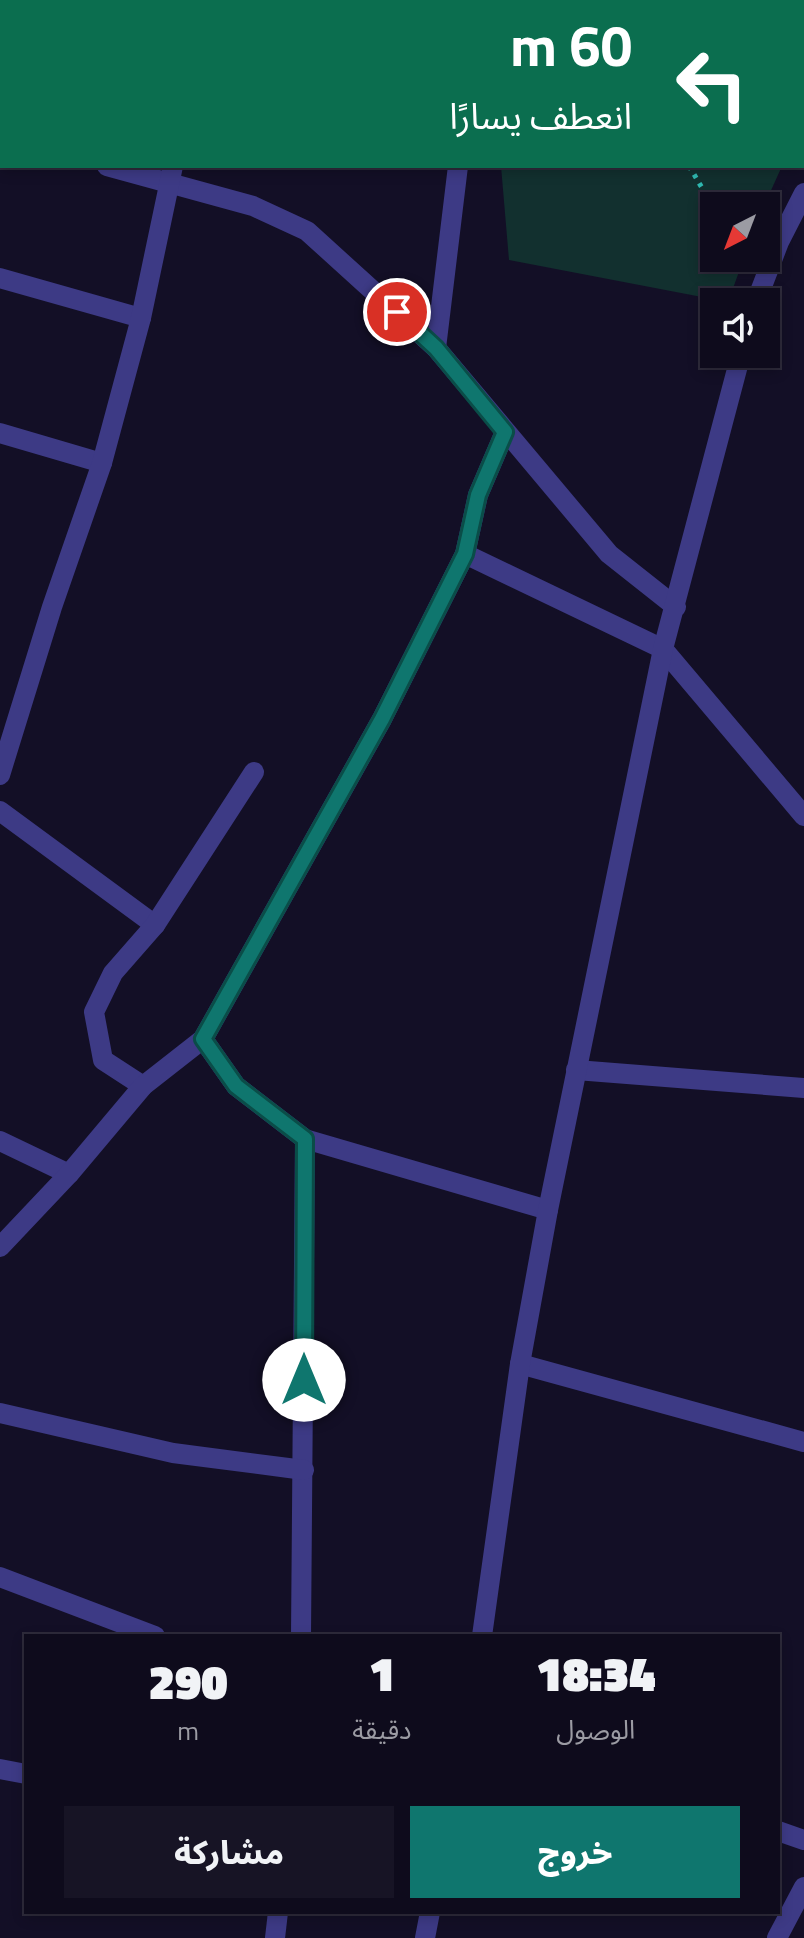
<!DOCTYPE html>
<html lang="ar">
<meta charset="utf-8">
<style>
body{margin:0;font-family:"Titillium Web","Noto Sans Arabic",sans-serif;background:#171425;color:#f1f3f6;direction:rtl;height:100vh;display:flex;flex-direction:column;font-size:30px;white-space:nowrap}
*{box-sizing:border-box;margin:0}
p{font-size:26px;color:#9b9ba3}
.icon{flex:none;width:44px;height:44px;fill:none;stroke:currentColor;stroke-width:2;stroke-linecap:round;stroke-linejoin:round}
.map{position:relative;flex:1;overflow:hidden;direction:ltr}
.drawer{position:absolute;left:24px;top:1634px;width:756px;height:280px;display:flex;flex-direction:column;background:#0e0b1c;border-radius:0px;box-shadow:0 4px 12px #0003,0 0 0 2px #2e2b3b;direction:rtl}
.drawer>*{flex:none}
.top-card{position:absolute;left:0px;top:0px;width:804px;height:168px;box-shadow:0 4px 12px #0003,0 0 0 2px #2e2b3b;direction:rtl;background:#0b6e4f;color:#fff;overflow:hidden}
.needle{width:52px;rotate:222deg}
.buttons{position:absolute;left:700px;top:192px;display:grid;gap:16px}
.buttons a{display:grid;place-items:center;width:80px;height:80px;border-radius:0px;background:#0e0b1c;box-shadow:0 4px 12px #0003,0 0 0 2px #2e2b3b;font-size:40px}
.pin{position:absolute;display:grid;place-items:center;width:68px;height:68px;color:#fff;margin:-34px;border:4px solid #fff;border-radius:50%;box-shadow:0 2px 8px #0007}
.me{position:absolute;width:88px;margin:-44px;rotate:0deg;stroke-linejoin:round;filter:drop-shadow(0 0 6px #0008)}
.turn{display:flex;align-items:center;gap:28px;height:168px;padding:0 40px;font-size:36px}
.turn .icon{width:104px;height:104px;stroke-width:2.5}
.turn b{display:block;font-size:56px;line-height:68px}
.eta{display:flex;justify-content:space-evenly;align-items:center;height:136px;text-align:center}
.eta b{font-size:48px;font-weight:800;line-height:56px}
.action{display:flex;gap:16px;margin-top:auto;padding:16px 40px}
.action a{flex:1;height:92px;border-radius:0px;background:#0f766e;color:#fff;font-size:32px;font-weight:800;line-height:92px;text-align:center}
.action a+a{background:#171425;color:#f1f3f6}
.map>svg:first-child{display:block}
.green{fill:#12302f}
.building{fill:#241b47;stroke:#3b2d73;stroke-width:2}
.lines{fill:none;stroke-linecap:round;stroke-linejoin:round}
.path{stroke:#2fb8b0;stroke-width:5;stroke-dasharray:4 6;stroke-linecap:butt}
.minor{stroke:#3d3a85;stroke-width:20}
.route-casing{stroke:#0a4d48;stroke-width:20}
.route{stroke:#0f766e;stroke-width:14}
</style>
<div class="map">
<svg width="804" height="1938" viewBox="0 0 804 1938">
<rect width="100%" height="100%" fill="#130f26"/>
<!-- green -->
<g class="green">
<path d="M 495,0 L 804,0 L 804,136 L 802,139 L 802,2 Z"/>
<path d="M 501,166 L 782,166 L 764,206 L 714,206 L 714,258 L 744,258 L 728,302 L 509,260 Z"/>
</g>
<!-- building -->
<path class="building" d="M 737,0 L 804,0 L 804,43 L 802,2 L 736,2 Z"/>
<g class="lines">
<!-- path -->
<g class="path">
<path d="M 619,0 L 620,2"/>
<path d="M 727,2 L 727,0"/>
<path d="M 689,166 L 714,208"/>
</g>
<!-- minor -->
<g class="minor">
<path d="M 454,0 L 454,2"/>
<path d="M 202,2 L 202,0"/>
<path d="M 0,134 L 2,134"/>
<path d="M 107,166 L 253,206 L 307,231 L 436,348 L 609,554 L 676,607"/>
<path d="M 0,278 L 141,318"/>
<path d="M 756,302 L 779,242 L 804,193"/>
<path d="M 436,348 L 458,166"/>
<path d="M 0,433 L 102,463"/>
<path d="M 465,554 L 663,649 L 804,816"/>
<path d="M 0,775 L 52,607 L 102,463 L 141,318 L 173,166"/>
<path d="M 0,811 L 155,925"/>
<path d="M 203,1039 L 236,1086 L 305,1139 L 301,1636"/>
<path d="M 576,1070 L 804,1088"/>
<path d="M 143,1086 L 103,1060 L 94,1012 L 113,973 L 155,925 L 254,772"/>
<path d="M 305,1139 L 548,1210"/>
<path d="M 0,1141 L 69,1174"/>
<path d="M 0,1247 L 69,1174 L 143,1086 L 203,1039 L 382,719 L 465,554 L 478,495 L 505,432"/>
<path d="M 520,1364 L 804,1442"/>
<path d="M 0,1413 L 173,1453 L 304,1470"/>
<path d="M 0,1577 L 155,1636"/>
<path d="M 482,1636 L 520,1364 L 548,1210 L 663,649 L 741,354"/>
<path d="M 0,1769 L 26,1774"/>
<path d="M 778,1831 L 804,1840"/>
<path d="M 275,1938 L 278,1912"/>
<path d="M 425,1938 L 430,1912"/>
<path d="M 777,1938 L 804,1887"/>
</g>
</g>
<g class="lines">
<defs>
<path id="route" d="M 304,1380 L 305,1139 L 236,1086 L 203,1039 L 382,719 L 465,554 L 478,495 L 505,432 L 436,348 L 397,312"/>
</defs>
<!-- route casing -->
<use href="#route" class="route-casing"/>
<!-- route -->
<use href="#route" class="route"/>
</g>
</svg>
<div class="buttons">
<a><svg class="needle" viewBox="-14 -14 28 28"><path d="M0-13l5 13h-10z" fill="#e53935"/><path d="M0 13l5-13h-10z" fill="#9b9ba3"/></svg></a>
<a><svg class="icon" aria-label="sound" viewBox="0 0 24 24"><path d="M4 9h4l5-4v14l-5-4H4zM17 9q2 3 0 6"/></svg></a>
</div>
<div class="pin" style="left:397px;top:312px;background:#d93025"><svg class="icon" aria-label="arrive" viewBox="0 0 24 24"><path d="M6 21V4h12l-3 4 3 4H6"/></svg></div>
<svg class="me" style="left:304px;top:1380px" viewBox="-20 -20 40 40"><circle r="19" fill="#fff"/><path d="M0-13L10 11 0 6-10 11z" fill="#0f766e"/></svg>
<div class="top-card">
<div class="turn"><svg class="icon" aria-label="left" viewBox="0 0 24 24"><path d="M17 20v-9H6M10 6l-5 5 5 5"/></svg><div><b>60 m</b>انعطف يسارًا</div></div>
</div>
<section class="drawer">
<div class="eta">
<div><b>18:34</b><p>الوصول</p></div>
<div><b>1</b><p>دقيقة</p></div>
<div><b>290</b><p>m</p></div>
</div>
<div class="action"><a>خروج</a><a>مشاركة</a></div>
</section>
</div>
